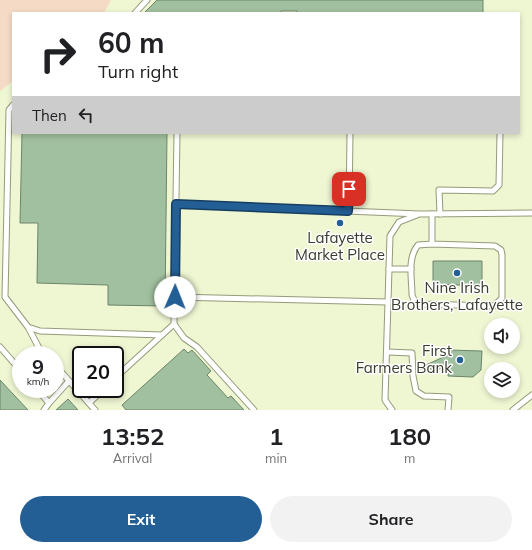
<!DOCTYPE html>
<style>
body{margin:0;font-family:Mulish,sans-serif;background:#f2f2f2;color:#202124;height:100vh;display:flex;flex-direction:column;font-size:15px;white-space:nowrap}
*{box-sizing:border-box;margin:0}
p{font-size:13px;color:#757577}
.icon{flex:none;width:22px;height:22px;fill:none;stroke:currentColor;stroke-width:2;stroke-linecap:round;stroke-linejoin:round}
.map{position:relative;height:410px;overflow:hidden}
.sheet{display:flex;flex-direction:column;background:#fff;flex:1}
.sheet>*{flex:none}
.hud{position:absolute;left:12px;top:12px;width:508px;height:122px;border-radius:0px;box-shadow:0 2px 6px #0003;background:#fff;color:#202124;overflow:hidden}
.tools{position:absolute;left:484px;top:318px;display:grid;gap:8px}
.tools a{display:grid;place-items:center;width:36px;height:36px;border-radius:50%;background:#fff;box-shadow:0 2px 6px #0003;font-size:20px}
.speed{position:absolute;left:12px;top:346px;display:flex;gap:8px;font-size:20px;font-weight:700;text-align:center}
.speed>*{display:grid;place-content:center;width:52px;height:52px;border-radius:50%;background:#fff;box-shadow:0 2px 6px #0003;line-height:1}
.speed small{font-size:10px;font-weight:400}
.speed .limit{border:2px solid #111;border-radius:6px;background:#fff;color:#111}
.pin{position:absolute;display:grid;place-items:center;width:34px;height:34px;color:#fff;margin:-17px;border-radius:8px;box-shadow:0 2px 6px #0006}
.me{position:absolute;width:44px;margin:-22px;rotate:1deg;stroke-linejoin:round;filter:drop-shadow(0 0 3px #0008)}
.turn{display:flex;align-items:center;gap:14px;height:84px;padding:0 20px;font-size:18px}
.turn .icon{width:52px;height:52px;stroke-width:2.5}
.turn b{display:block;font-size:28px;line-height:34px}
.then{display:flex;align-items:center;height:38px;padding:0 20px;background:#0003;gap:8px;font-size:15px}
.eta{display:flex;justify-content:space-evenly;align-items:center;height:68px;text-align:center}
.eta b{font-size:24px;font-weight:700;line-height:28px}
.action{display:flex;gap:8px;margin-top:auto;padding:8px 20px}
.action a{flex:1;height:46px;border-radius:24px;background:#235f95;color:#fff;font-size:16px;font-weight:700;line-height:46px;text-align:center}
.action a+a{background:#f2f2f2;color:#202124}
.map>svg:first-child{display:block}
.green{fill:#f5dbc5}
.building{fill:#a1c09f;stroke:#6c846a}
.lines{fill:none;stroke-linecap:round;stroke-linejoin:round}
.service-casing{stroke:#949b7a;stroke-width:7}
.service{stroke:#fff;stroke-width:5}
.route-casing{stroke:#173e61;stroke-width:10}
.route{stroke:#235f95;stroke-width:7}
.poi-dot{fill:#235f95;stroke:#fefefe;stroke-width:1.5}
.labels{text-anchor:middle;stroke-width:3;stroke-linejoin:round;paint-order:stroke}
.poi-label{font-size:15px;fill:#383b2d;stroke:#fefefe}
</style>
<div class="map">
<svg width="532" height="410" viewBox="0 0 532 410">
<rect width="100%" height="100%" fill="#eef6d2"/>
<!-- green -->
<path class="green" d="M 0,0 L 111,0 L 104,13 L 13,13 L 13,81 L 0,91 Z"/>
<!-- building -->
<g class="building">
<path d="M 157,0 L 483,0 L 483,13 L 297,13 L 297,11 L 281,11 L 281,13 L 144,13 Z"/>
<path d="M 22,133 L 167,133 L 165,306 L 108,305 L 108,285 L 37,283 L 38,223 L 20,223 Z"/>
<path d="M 433,261 L 482,261 L 482,286 L 433,284 Z"/>
<path d="M 184,349 L 188,353 L 192,350 L 211,371 L 207,375 L 228,398 L 231,396 L 244,410 L 126,410 L 122,405 Z"/>
<path d="M 448,350 L 482,351 L 481,370 L 473,377 L 448,376 L 448,369 L 417,369 L 448,355 Z"/>
<path d="M 0,380 L 28,410 L 0,410 Z"/>
<path d="M 68,399 L 78,410 L 56,410 Z"/>
</g>
<g class="lines">
<defs>
<g id="service">
<path d="M 135,13 L 147,0"/>
<path d="M 13,105 L 9,110 L 5,297 L 28,327 L 40,331 L 162,335 L 174,324 L 177,133"/>
<path d="M 176,204 L 420,214 L 532,213"/>
<path d="M 349,211 L 350,133"/>
<path d="M 440,214 L 439,190 L 493,191 L 499,185 L 500,133"/>
<path d="M 432,244 L 495,246 L 501,250 L 502,255 L 502,298 L 494,306 L 418,304 L 414,300 L 412,295 C 412,279 407,258 418,245 L 432,244 L 432,214"/>
<path d="M 389,269 L 411,269"/>
<path d="M 175,297 L 388,302"/>
<path d="M 174,324 L 184,338 L 197,347 L 254,410"/>
<path d="M 28,327 L 39,348 L 46,355"/>
<path d="M 0,347 L 21,371"/>
<path d="M 387,352 L 412,353 L 413,376 L 416,391 L 424,396 L 449,397 L 448,410"/>
<path d="M 55,365 L 95,410"/>
<path d="M 115,378 L 162,335"/>
<path d="M 37,389 L 49,403 L 44,410"/>
<path d="M 49,403 L 69,381"/>
<path d="M 89,403 L 104,389"/>
<path d="M 392,410 L 385,400 L 390,236 L 399,222 L 417,215"/>
<path d="M 513,410 L 532,395"/>
</g>
</defs>
<!-- service casing -->
<use href="#service" class="service-casing"/>
<!-- service -->
<use href="#service" class="service"/>
</g>
<g class="lines">
<defs>
<path id="route" d="M 175,297 L 176,204 L 348,211 L 349,189"/>
</defs>
<!-- route casing -->
<use href="#route" class="route-casing"/>
<!-- route -->
<use href="#route" class="route"/>
</g>
<!-- markers -->
<g class="poi-dot">
<circle cx="340" cy="223" r="4"/>
<circle cx="457" cy="273" r="4"/>
<circle cx="460" cy="360" r="4"/>
</g>
<g class="labels">
<!-- poi labels -->
<g class="poi-label">
<text x="340" y="243">Lafayette<tspan x="340" dy="17">Market Place</tspan></text>
<text x="457" y="293">Nine Irish<tspan x="457" dy="17">Brothers, Lafayette</tspan></text>
<text x="452" y="356" text-anchor="end">First<tspan x="452" dy="17">Farmers Bank</tspan></text>
</g>
</g>
</svg>
<div class="tools">
<a><svg class="icon" aria-label="sound" viewBox="0 0 24 24"><path d="M4 9h4l5-4v14l-5-4H4zM17 9q2 3 0 6"/></svg></a>
<a><svg class="icon" aria-label="layers" viewBox="0 0 24 24"><path d="M12 4l9 5-9 5-9-5zM3 14l9 5 9-5"/></svg></a>
</div>
<div class="speed"><div>9<small>km/h</small></div><div class="limit">20</div></div>
<div class="pin" style="left:349px;top:189px;background:#d93025"><svg class="icon" aria-label="arrive" viewBox="0 0 24 24"><path d="M6 21V4h12l-3 4 3 4H6"/></svg></div>
<svg class="me" style="left:175px;top:297px" viewBox="-20 -20 40 40"><circle r="19" fill="#fff"/><path d="M0-13L10 11 0 6-10 11z" fill="#235f95"/></svg>
<div class="hud">
<div class="turn"><svg class="icon" aria-label="right" viewBox="0 0 24 24"><path d="M7 20v-9h11M14 6l5 5-5 5"/></svg><div><b>60 m</b>Turn right</div></div>
<div class="then">Then<svg class="icon" aria-label="left" viewBox="0 0 24 24"><path d="M17 20v-9H6M10 6l-5 5 5 5"/></svg></div>
</div>
</div>
<section class="sheet">
<div class="eta">
<div><b>13:52</b><p>Arrival</p></div>
<div><b>1</b><p>min</p></div>
<div><b>180</b><p>m</p></div>
</div>
<div class="action"><a>Exit</a><a>Share</a></div>
</section>
